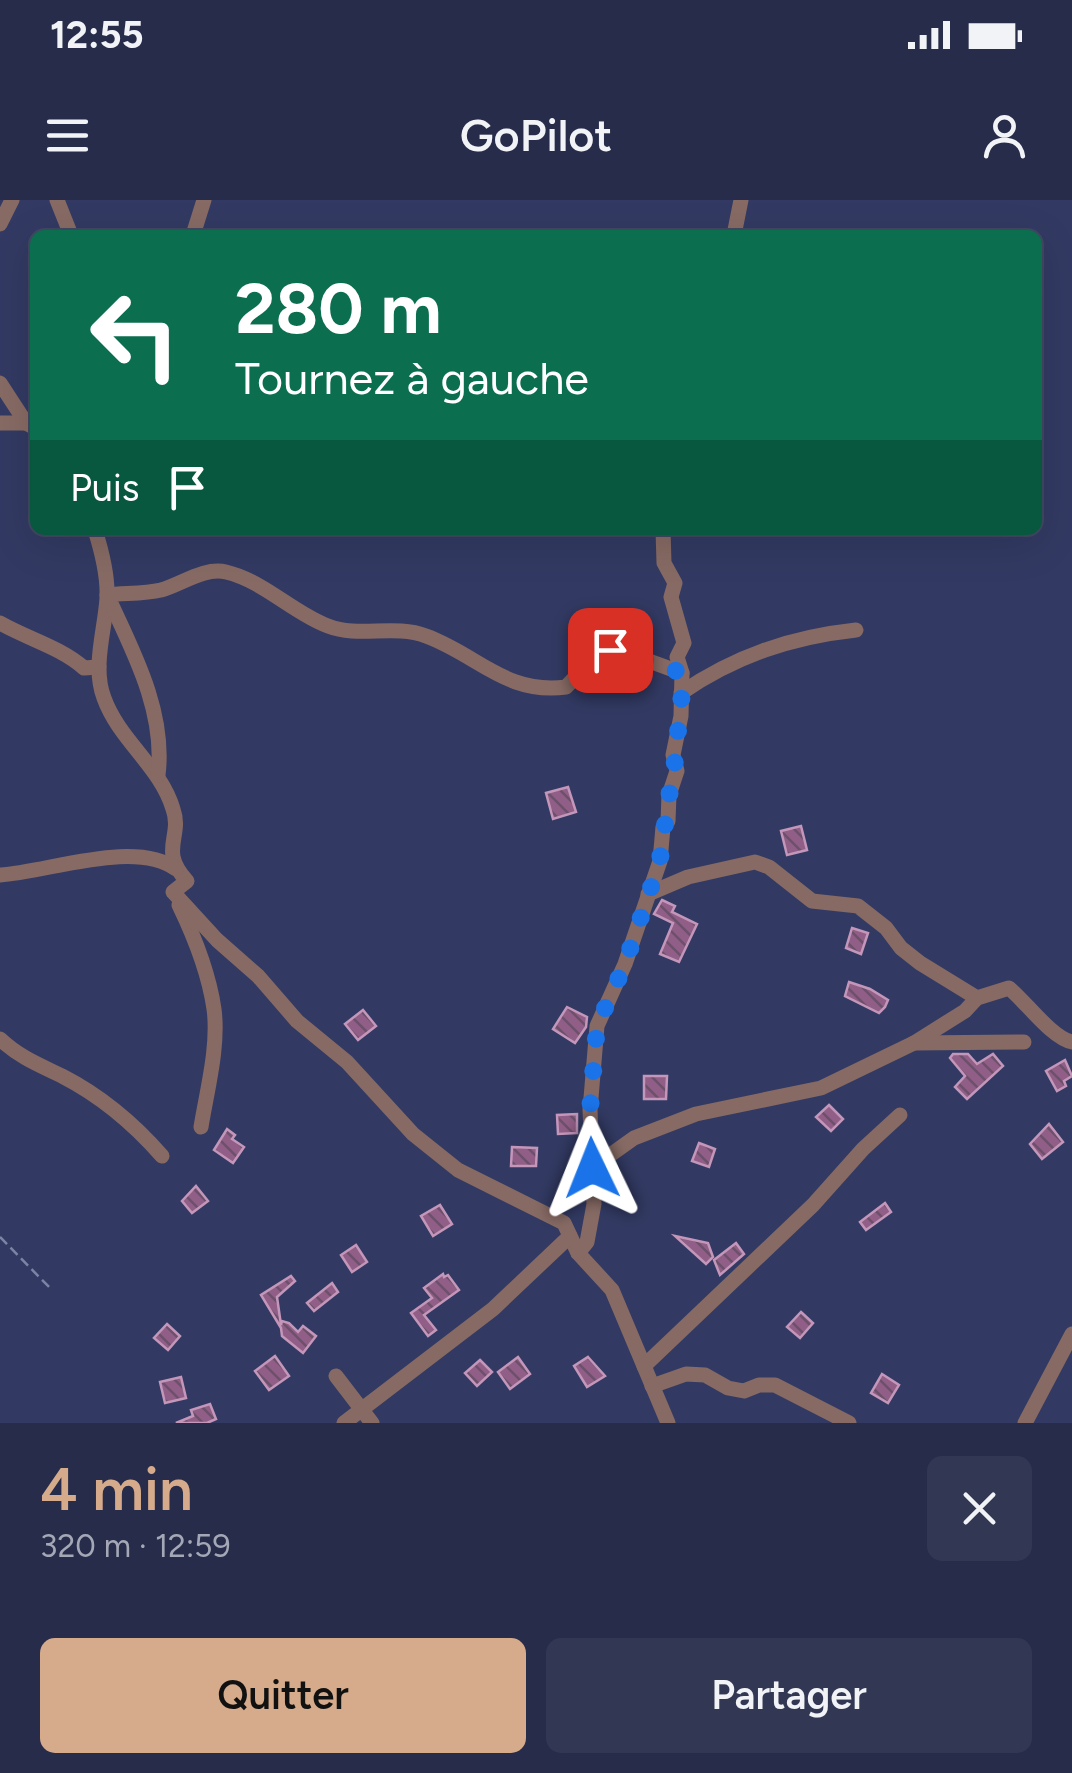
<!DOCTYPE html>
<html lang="fr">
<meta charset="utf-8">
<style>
body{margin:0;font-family:Figtree,sans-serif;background:#323854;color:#f1f3f6;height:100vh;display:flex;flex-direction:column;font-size:38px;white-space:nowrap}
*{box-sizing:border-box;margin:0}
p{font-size:32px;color:#a4a7b5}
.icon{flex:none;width:55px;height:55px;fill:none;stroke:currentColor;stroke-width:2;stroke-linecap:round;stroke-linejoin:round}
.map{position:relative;height:1223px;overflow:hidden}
.panel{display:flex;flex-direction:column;background:#262c4a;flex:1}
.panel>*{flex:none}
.hud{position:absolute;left:30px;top:30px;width:1012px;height:305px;border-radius:15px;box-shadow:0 10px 40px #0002,0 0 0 2px #424862;background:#0b6e4f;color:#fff;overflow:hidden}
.pin{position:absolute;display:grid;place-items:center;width:85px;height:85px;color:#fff;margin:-42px;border-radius:20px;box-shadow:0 5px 15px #0006}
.me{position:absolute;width:110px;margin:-55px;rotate:358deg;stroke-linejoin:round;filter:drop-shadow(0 0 8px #0008)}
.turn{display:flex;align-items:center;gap:35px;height:210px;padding:0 40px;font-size:45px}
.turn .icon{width:130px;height:130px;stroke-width:2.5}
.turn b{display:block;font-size:70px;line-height:85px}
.then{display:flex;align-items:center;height:95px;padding:0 40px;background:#0003;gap:20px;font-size:38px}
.round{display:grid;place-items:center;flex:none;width:105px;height:105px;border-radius:15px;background:#323854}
.headline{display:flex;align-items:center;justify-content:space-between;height:170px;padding:0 40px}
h1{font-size:60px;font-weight:600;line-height:75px;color:#d6ab8b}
.action{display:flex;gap:20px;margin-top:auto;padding:20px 40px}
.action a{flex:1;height:115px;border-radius:15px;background:#d6ab8b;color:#111;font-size:40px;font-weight:600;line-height:115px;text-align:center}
.action a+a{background:#323854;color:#f1f3f6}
.status{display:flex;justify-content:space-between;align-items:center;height:70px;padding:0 50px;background:#262c4a;direction:ltr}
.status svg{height:28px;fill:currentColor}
header{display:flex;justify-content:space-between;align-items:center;height:130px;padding:0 40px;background:#262c4a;font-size:45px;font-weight:600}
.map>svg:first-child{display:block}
.building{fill:url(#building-back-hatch);stroke:#c396ba;stroke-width:2.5}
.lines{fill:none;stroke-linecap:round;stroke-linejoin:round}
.path{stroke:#7c83a5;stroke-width:2.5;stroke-dasharray:10 5;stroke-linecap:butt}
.minor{stroke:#876a64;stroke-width:15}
.route{stroke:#1a73e8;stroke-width:18;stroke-dasharray:0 32.4}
</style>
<div class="status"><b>12:55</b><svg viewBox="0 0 49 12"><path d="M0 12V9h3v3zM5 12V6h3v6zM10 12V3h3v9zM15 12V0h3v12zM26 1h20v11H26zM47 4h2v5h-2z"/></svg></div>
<header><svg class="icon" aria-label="menu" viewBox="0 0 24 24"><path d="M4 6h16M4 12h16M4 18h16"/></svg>GoPilot<svg class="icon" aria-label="person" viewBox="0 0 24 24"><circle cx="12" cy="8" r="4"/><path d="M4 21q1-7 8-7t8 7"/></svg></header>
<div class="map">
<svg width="1072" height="1223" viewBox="0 0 1072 1223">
<defs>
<pattern id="building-back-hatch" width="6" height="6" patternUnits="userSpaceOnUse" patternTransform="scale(2.5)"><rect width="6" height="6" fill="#905e86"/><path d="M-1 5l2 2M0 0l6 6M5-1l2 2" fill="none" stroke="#6c516b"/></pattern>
</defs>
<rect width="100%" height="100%" fill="#323a63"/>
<!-- building -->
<g class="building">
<path d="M 568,587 L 576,612 L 553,619 L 546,593 Z"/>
<path d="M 801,626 L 807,650 L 787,655 L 781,631 Z"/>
<path d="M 662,700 L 675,706 L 672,712 L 697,724 L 679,762 L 660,754 L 673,723 L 654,714 Z"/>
<path d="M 852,728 L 868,733 L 861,754 L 846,748 Z"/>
<path d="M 849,782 L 870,789 L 888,800 L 885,807 L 879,813 L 845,796 Z"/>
<path d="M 567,807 L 587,817 L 586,827 L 575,843 L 553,829 Z"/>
<path d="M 363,810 L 376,826 L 358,840 L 345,824 Z"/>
<path d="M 953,854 L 968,854 L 977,864 L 993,854 L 1003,866 L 967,899 L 955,887 L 965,876 L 950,858 Z"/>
<path d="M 1065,860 L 1072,876 L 1064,881 L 1066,886 L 1057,891 L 1046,871 Z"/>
<path d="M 644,876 L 667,876 L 666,899 L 644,899 Z"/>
<path d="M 829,905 L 843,919 L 831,931 L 816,917 Z"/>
<path d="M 577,914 L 577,933 L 558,934 L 557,915 Z"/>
<path d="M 1049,924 L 1063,942 L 1042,959 L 1030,944 Z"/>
<path d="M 227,929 L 235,935 L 232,939 L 244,947 L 233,963 L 214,950 Z"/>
<path d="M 699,943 L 715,949 L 709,967 L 692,961 Z"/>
<path d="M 512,947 L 537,948 L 536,966 L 511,966 Z"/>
<path d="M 196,986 L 208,1001 L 192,1013 L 182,1001 Z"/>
<path d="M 885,1003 L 891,1012 L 866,1030 L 860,1022 Z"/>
<path d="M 440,1005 L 452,1024 L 433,1036 L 421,1016 Z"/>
<path d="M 675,1036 L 708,1043 L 713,1057 L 706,1064 Z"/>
<path d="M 736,1043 L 744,1054 L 720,1075 L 714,1060 Z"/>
<path d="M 356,1045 L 367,1062 L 352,1072 L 341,1055 Z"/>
<path d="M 443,1074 L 444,1077 L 448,1075 L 459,1090 L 424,1115 L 436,1130 L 428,1136 L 411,1113 L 432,1098 L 424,1088 Z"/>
<path d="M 291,1076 L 295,1081 L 277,1097 L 281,1125 L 282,1121 L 289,1123 L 298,1132 L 303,1126 L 316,1136 L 303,1153 L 282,1136 L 281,1128 L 261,1095 Z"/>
<path d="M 332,1083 L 338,1092 L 314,1111 L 307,1103 Z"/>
<path d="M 801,1112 L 813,1123 L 800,1138 L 787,1127 Z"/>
<path d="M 167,1124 L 180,1136 L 168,1150 L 154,1138 Z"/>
<path d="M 275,1156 L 289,1176 L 269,1190 L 255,1171 Z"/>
<path d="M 518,1157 L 530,1174 L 510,1189 L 498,1172 Z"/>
<path d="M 588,1157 L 605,1176 L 587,1187 L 574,1166 Z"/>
<path d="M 480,1160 L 492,1172 L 477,1186 L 465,1173 Z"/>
<path d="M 882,1174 L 899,1185 L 888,1203 L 871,1193 Z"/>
<path d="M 181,1177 L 186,1198 L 165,1203 L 160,1182 Z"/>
<path d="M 210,1204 L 216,1219 L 207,1223 L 176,1223 L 193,1216 L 191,1210 Z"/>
</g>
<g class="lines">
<!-- path -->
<path class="path" d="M 0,1037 L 52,1090"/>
<!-- minor -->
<g class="minor">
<path d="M 57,0 L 71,35"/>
<path d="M 0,24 L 12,0"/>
<path d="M 193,35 L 204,0"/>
<path d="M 734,35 L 741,0"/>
<path d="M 0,183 L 26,223 L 35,228"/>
<path d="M 0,223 L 26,223"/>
<path d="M 95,330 C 102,352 108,375 107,398 C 105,430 92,467 104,498 C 119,540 160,566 173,609 C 183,637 158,650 187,681 L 173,692 L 217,740 L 258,776 L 297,821 L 347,862 L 413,934 L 458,970 L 564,1023 L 578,1053 L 612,1090 L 668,1223"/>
<path d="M 0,423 C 28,439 60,447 84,468 L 99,467"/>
<path d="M 681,493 C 735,456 791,437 856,430"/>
<path d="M 158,575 C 166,512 133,451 107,395 C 125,393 144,394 161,390 C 182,384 204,367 226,372 C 264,381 293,413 328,426 C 359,438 394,424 426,436 C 478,455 506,495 566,487 L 589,463 L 610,451 L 638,457 L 682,473"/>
<path d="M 0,675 C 48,672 135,639 176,669"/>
<path d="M 648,694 L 688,677 L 755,662 L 769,667 L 812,701 L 858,706 L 886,728 L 901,748 L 920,763 L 977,798"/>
<path d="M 179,705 C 194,736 209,774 214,809 C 219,846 207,890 201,927"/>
<path d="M 0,839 C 19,857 39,865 62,876 C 101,896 134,924 162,956"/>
<path d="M 914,843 L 1024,842"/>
<path d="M 592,968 L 634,938 L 696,914 L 821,888 L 914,843 L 965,811 L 977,798 L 1009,788 C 1027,803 1052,838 1072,842"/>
<path d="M 578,1053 L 587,1042 L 594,1004 L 590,910 L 597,826 L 625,764 L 660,661 L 663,627 L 668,621 L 669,595 L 677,571 L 673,555 L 681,516 L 682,473 L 677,457 L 684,443 L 671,397 L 675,383 L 664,363 L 663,330"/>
<path d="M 644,1166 L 813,1005 L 863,949 L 900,915"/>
<path d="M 336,1176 L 372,1223"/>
<path d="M 652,1186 L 686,1174 L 705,1175 L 728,1188 L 744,1191 L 759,1185 L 775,1185 L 849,1223"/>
<path d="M 344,1223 L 493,1109 L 570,1036"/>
<path d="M 1025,1223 L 1072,1134"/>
</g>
</g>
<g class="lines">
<!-- route -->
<path class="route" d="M 592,968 L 590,910 L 597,826 L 625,764 L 660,661 L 663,627 L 668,621 L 669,595 L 677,571 L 673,556 L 681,516 L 682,473 L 638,457 L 610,450"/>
</g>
</svg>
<div class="pin" style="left:610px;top:450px;background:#d93025"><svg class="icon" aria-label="arrive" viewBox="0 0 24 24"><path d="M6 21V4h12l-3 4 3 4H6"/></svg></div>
<svg class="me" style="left:592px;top:968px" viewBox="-20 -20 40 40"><path d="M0-17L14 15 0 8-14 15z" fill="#1a73e8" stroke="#fff" stroke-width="4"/></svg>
<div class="hud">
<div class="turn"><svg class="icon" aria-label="left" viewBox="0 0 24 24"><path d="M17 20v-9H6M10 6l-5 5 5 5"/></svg><div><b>280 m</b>Tournez à gauche</div></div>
<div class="then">Puis<svg class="icon" aria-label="arrive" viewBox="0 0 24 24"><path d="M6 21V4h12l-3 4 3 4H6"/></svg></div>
</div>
</div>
<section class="panel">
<div class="headline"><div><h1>4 min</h1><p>320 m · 12:59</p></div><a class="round"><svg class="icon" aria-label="close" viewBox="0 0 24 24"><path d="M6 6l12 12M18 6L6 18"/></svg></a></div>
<div class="action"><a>Quitter</a><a>Partager</a></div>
</section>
